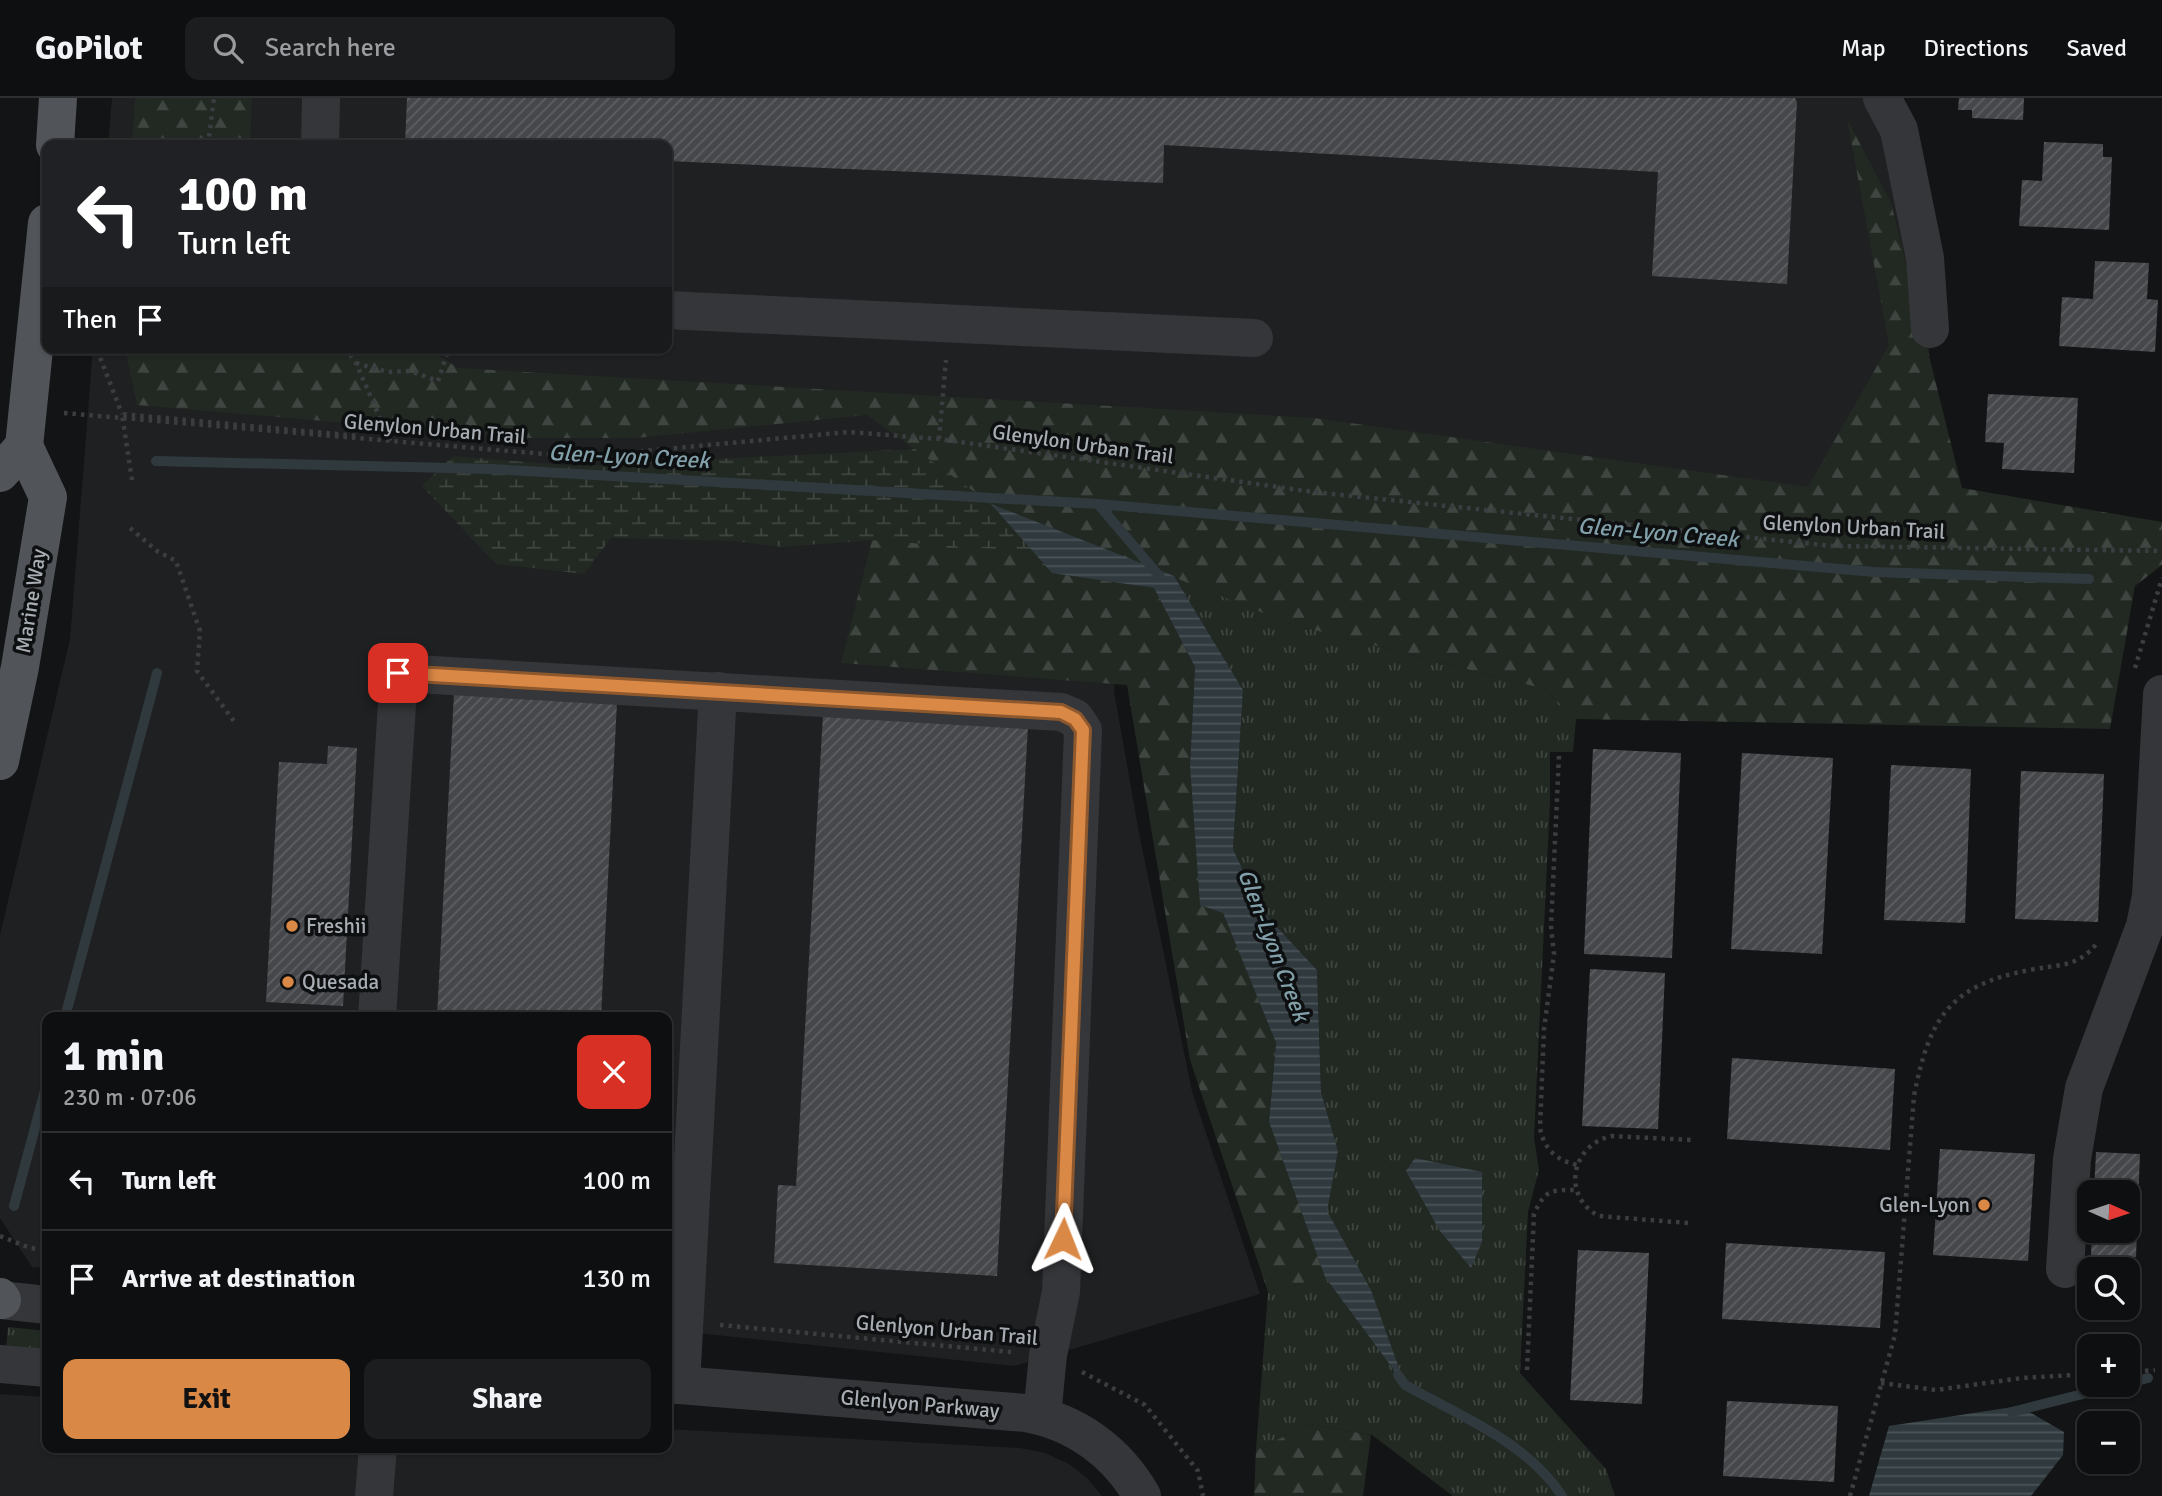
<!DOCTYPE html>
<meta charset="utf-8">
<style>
body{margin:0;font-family:Signika,sans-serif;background:#1c1d1e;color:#f1f3f6;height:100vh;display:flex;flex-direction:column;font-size:26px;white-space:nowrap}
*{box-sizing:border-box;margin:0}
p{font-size:23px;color:#9b9c9f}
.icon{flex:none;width:38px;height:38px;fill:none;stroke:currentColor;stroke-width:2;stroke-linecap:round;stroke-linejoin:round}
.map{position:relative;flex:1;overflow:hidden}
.panel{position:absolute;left:42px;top:914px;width:630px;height:441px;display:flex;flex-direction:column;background:#0e0f10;border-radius:14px;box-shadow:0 2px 5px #0004,0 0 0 2px #2e2f30}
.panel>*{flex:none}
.guide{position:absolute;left:42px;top:42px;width:630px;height:214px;border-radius:14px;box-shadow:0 2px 5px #0004,0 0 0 2px #2e2f30;background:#202124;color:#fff;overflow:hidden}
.needle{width:46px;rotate:93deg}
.controls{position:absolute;left:2077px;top:1082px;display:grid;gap:14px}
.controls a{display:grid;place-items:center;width:63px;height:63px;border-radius:14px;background:#0e0f10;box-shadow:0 2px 5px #0004,0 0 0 2px #2e2f30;font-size:35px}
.pin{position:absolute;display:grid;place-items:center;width:60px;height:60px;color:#fff;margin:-30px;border-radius:14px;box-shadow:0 4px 10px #0006}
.me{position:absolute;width:77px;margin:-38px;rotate:2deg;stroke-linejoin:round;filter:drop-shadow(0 0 5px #0008)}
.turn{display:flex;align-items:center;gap:24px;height:147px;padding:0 21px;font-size:32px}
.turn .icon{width:91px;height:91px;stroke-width:2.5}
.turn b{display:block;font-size:49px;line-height:60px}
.then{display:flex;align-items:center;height:66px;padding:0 21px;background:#0003;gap:14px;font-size:26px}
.round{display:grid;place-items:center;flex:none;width:74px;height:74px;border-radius:14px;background:#1c1d1e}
.summary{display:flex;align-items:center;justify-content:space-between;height:119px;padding:0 21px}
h1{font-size:42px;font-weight:700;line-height:52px}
.button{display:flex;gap:14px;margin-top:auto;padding:14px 21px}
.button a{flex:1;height:80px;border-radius:14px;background:#da8846;color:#111;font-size:28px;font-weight:700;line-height:80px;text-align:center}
.button a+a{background:#1c1d1e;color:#f1f3f6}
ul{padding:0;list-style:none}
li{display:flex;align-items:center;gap:21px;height:98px;padding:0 21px;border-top:2px solid #2e2f30}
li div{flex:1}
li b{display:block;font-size:26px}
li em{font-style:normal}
header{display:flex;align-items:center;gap:42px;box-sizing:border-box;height:98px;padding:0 35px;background:#0e0f10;border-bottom:2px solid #2e2f30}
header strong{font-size:33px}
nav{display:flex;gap:38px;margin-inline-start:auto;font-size:24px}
.search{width:490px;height:63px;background:#1c1d1e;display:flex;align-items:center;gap:18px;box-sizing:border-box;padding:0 24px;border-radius:14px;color:#9b9c9f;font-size:26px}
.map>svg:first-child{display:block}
.built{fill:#1f2021}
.grass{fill:url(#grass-tufts)}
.forest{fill:url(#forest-firs)}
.wetland{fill:url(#wetland-marsh)}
.water{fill:url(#water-rules)}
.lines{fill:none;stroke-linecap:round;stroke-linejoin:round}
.stream{stroke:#303a3e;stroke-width:10}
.building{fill:url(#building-hatch)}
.path{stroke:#3b3d40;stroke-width:4.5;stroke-dasharray:3.5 5;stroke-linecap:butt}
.minor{stroke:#353639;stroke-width:38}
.major{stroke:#515458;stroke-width:38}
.route-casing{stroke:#8e582e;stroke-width:18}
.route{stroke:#da8846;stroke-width:12}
.poi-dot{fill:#da8846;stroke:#0e0f10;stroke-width:2.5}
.labels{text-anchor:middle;stroke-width:7;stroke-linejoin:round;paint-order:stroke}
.street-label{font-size:21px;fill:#a7adb3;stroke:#0e0f10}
.poi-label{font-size:21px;fill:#a7adb3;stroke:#0e0f10;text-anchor:start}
.water-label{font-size:23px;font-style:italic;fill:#82a0aa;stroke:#0e0f10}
</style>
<header>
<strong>GoPilot</strong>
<div class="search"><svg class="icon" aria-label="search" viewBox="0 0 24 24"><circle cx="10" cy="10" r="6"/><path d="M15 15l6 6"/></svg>Search here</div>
<nav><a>Map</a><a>Directions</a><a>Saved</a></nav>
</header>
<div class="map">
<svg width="2162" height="1398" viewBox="0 0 2162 1398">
<defs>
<pattern id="grass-tufts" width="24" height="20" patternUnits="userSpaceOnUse" patternTransform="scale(1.75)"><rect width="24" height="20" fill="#222922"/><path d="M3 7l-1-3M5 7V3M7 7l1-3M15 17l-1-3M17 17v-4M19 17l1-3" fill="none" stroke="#3f4540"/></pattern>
<pattern id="forest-firs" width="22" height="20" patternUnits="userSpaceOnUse" patternTransform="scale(1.75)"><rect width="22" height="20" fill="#222922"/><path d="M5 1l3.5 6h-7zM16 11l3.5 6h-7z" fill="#3f4540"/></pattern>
<pattern id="wetland-marsh" width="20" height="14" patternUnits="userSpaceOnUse" patternTransform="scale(1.75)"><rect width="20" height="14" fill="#222922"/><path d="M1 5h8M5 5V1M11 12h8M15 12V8" fill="none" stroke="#3f4540"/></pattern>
<pattern id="water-rules" width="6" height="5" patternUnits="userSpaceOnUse" patternTransform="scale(1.75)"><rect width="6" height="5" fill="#303a3e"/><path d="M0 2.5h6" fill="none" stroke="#4b5458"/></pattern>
<pattern id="building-hatch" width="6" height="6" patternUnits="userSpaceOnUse" patternTransform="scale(1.75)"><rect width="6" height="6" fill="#45474a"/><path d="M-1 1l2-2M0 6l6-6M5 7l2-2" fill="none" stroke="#5d5f62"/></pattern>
</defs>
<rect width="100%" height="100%" fill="#131415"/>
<!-- built -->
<g class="built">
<path d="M 112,0 L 1882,0 L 1930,231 L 1920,443 L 1130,407 L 1114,593 L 1139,735 L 1192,993 L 1260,1196 L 1014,1268 L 667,1232 L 667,919 L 47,919 L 47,1170 L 32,1169 L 0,1120 L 0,837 L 70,541 L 93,250 L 667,250 L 667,47 L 108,47 Z"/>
<path d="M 0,1296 L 47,1299 L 47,1349 L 667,1349 L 667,1331 L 1020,1350 L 1045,1355 L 1069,1366 L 1087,1380 L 1102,1398 L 0,1398 Z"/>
</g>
<!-- grass -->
<g class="grass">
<path d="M 1174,478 L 1291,526 L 1545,591 L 1576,621 L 1573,654 L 1550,654 L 1550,703 L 1534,1040 L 1539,1072 L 1528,1114 L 1520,1275 L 1606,1371 L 1615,1398 L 1453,1398 L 1372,1337 L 1310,1326 L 1256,1352 L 1268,1194 L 1325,1179 L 1403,1284 L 1371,1192 L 1326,1113 L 1338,1053 L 1321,994 L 1317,872 L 1262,813 L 1233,751 L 1243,592 Z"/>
<path d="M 8,1229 L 47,1233 L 47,1254 L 6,1252 Z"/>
</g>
<!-- forest -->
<g class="forest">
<path d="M 135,0 L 252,0 L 250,47 L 132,47 Z"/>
<path d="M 1847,21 L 1891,105 L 1962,390 L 2162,424 L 2162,467 L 2135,488 L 2110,631 L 1576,621 L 1545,591 L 1291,526 L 991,406 L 867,317 L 636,340 L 522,340 L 137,307 L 125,250 L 427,250 L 458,270 L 1314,320 L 1808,389 L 1889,247 Z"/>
<path d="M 872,442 L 1034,454 L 1052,475 L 1154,490 L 1195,569 L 1190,667 L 1223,815 L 1276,945 L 1269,1024 L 1325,1179 L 1268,1194 L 1190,962 L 1127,587 L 841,565 Z"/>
<path d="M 1310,1326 L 1371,1337 L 1363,1398 L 1254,1398 L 1256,1352 Z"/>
</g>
<!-- wetland -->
<path class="wetland" d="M 915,351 L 991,406 L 1034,454 L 872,442 L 782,449 L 735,443 L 611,440 L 584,476 L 496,466 L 422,388 L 453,358 L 575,368 Z"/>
<!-- water -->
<g class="water">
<path d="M 991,406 L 1174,478 L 1243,592 L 1233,751 L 1262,813 L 1317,872 L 1321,994 L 1338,1053 L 1327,1113 L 1371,1192 L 1405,1287 L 1325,1179 L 1269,1024 L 1276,945 L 1223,815 L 1200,807 L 1190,667 L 1195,569 L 1154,490 L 1052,475 Z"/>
<path d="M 1415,1060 L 1482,1074 L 1482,1144 L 1471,1170 L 1440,1133 L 1406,1073 Z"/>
<path d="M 2019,1308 L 2064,1334 L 2063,1357 L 2031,1398 L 1869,1398 L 1889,1328 Z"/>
</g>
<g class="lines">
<!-- stream -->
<g class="stream">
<path d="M 156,363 L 491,371 L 1098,406 L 1160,479"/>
<path d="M 1098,406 L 1874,474 L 2089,481"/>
<path d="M 65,919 L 157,575"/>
<path d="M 14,1108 L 47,985"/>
<path d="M 1398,1277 L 1405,1287 C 1460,1318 1527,1344 1562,1398"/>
<path d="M 2128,1285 L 2148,1280"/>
<path d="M 2012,1314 L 2122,1286"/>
</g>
</g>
<!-- building -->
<g class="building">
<path d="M 407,0 L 1795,0 L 1797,4 L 1787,186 L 1652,178 L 1658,74 L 1164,47 L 1163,85 L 667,63 L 667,47 L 405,47 Z"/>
<path d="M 1959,0 L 2024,0 L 2023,22 L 1972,20 L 1972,12 L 1958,12 Z"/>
<path d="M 2044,44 L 2103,46 L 2103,59 L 2112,59 L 2109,132 L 2019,128 L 2022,82 L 2042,83 Z"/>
<path d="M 2095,163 L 2149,165 L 2147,201 L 2158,202 L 2155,254 L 2059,248 L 2062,199 L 2093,201 Z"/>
<path d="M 1988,296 L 2078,300 L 2074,375 L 2002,371 L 2004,345 L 1985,344 Z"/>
<path d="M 454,595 L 617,604 L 601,919 L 437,919 Z"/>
<path d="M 823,616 L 1028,628 L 997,1178 L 774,1165 L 778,1087 L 796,1088 Z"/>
<path d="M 328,648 L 357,650 L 343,908 L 266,904 L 279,664 L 327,666 Z"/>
<path d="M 1593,651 L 1681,655 L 1672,860 L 1584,856 Z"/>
<path d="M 1742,655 L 1833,660 L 1822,856 L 1731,851 Z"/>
<path d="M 1891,667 L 1971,671 L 1965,825 L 1884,822 Z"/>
<path d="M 2021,673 L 2104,676 L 2098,824 L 2015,821 Z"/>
<path d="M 1590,871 L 1665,875 L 1658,1031 L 1582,1028 Z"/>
<path d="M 1732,960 L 1895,971 L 1890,1052 L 1727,1041 Z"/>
<path d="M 1940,1051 L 2035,1056 L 2028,1163 L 1933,1157 Z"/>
<path d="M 2096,1054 L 2140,1056 L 2136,1159 L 2091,1158 L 2092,1132 L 2128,1132 L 2128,1094 L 2094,1094 Z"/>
<path d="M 1726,1145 L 1885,1154 L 1880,1230 L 1722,1221 Z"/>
<path d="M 1578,1152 L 1649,1155 L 1642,1306 L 1570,1302 Z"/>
<path d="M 1727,1303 L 1838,1308 L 1834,1384 L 1723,1378 Z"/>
</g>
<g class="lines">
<!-- path -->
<g class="path">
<path d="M 208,47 L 214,0"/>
<path d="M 88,250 L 98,254 L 122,316"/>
<path d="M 345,250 L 356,265 L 390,343"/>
<path d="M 356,265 L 388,274 L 410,273 L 438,283 L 449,250"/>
<path d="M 64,315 L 579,359 L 849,334 L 939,341 L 1313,394 L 1832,448 L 2162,453"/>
<path d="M 939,341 L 946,262"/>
<path d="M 132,382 L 122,316 L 358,338"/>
<path d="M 130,430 L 157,453 L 176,463 L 200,533 L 197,573 L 236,626"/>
<path d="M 2135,570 L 2162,480"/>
<path d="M 1559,658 L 1551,828 L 1554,856 L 1544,931 L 1540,1030 C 1544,1051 1556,1062 1577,1067"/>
<path d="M 1688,1125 L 1599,1118 C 1562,1099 1570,1048 1611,1038 L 1692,1042"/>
<path d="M 0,1138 L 30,1150 L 47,1152"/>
<path d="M 720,1227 L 1011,1254"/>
<path d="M 1527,1272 L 1534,1116 C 1545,1091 1552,1092 1577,1092"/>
<path d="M 1082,1274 L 1145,1307 L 1198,1373 L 1203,1398"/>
<path d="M 2128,1274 L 2155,1272"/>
<path d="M 1881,1285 L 1936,1292 L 2022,1280 L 2090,1276"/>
<path d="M 1850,1398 L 1895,1237 L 1914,998 C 1929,921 1949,887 2030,872 C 2058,866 2078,870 2097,845"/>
</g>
<!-- minor -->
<g class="minor">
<path d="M 1882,0 L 1899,32 L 1925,160 L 1930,231"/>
<path d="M 320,47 L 321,0"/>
<path d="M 667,212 L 1254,240"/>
<path d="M 377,919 L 399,575 L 1061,614 L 1075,620 L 1083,632 L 1061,1194 L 1048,1257 L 1042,1318"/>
<path d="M 2065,1171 L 2072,1061 L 2084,990 L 2145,828 L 2151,798 L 2162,596"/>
<path d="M 0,1202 L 47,1207"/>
<path d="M 0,1266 L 47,1270"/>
<path d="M 667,1286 L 1026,1315 C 1076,1324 1117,1354 1142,1398"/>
<path d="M 681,1287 L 718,593"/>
<path d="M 374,1398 L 378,1349"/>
</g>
<!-- major -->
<g class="major">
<path d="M 55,47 L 58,0"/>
<path d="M 0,375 L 24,348 L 47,125"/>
<path d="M 0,663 L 20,569 L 48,399 L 24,348"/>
<path d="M 0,1199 L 2,1202"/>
</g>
</g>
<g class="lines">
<defs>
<path id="route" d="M 398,575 L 1061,614 L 1075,621 L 1083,632 L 1063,1141"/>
</defs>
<!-- route casing -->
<use href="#route" class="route-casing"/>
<!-- route -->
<use href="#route" class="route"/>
</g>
<!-- markers -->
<g class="poi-dot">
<circle cx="292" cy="828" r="7"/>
<circle cx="288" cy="884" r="7"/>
<circle cx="1984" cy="1107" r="7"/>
</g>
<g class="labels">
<!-- street labels -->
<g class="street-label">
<text transform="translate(435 331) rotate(5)" y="7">Glenylon Urban Trail</text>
<text transform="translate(1083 346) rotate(8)" y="7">Glenylon Urban Trail</text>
<text transform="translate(1854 429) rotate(3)" y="7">Glenylon Urban Trail</text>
<text transform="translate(31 503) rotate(-81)" y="7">Marine Way</text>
<text transform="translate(947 1232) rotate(5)" y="7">Glenlyon Urban Trail</text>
<text transform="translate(920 1306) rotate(5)" y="7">Glenlyon Parkway</text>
</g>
<!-- poi labels -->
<g class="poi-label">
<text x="306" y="835">Freshii</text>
<text x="302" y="891">Quesada</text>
<text x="1970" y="1114" text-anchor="end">Glen-Lyon</text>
</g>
<!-- water labels -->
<g class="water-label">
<text transform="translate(629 358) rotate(3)" y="8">Glen-Lyon Creek</text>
<text transform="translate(1658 434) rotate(5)" y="8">Glen-Lyon Creek</text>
<text transform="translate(1274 847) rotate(69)" y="8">Glen-Lyon Creek</text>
</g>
</g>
</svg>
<div class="controls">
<a><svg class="needle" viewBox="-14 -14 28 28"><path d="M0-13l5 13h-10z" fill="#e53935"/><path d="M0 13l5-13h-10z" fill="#9b9c9f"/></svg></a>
<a><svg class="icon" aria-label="search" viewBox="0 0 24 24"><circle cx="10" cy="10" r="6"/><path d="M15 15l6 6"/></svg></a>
<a>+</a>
<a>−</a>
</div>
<div class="pin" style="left:398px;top:575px;background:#d93025"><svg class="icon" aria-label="arrive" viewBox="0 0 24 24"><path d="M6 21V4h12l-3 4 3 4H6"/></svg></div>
<svg class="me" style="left:1063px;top:1141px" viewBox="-20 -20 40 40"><path d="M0-17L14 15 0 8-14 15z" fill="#da8846" stroke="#fff" stroke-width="4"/></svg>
<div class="guide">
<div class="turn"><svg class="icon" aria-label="left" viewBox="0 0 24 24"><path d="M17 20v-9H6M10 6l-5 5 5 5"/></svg><div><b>100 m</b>Turn left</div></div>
<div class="then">Then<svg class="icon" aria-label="arrive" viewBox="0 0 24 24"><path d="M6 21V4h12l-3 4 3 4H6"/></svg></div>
</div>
<section class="panel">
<div class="summary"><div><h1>1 min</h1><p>230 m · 07:06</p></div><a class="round" style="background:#d93025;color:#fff"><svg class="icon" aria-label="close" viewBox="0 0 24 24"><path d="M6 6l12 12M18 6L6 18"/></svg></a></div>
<ul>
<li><svg class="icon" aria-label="left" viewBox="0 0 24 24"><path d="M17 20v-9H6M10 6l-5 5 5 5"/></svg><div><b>Turn left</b></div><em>100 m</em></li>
<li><svg class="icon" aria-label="arrive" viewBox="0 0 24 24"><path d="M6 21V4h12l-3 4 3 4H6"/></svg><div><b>Arrive at destination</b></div><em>130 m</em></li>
</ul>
<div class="button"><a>Exit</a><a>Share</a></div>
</section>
</div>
